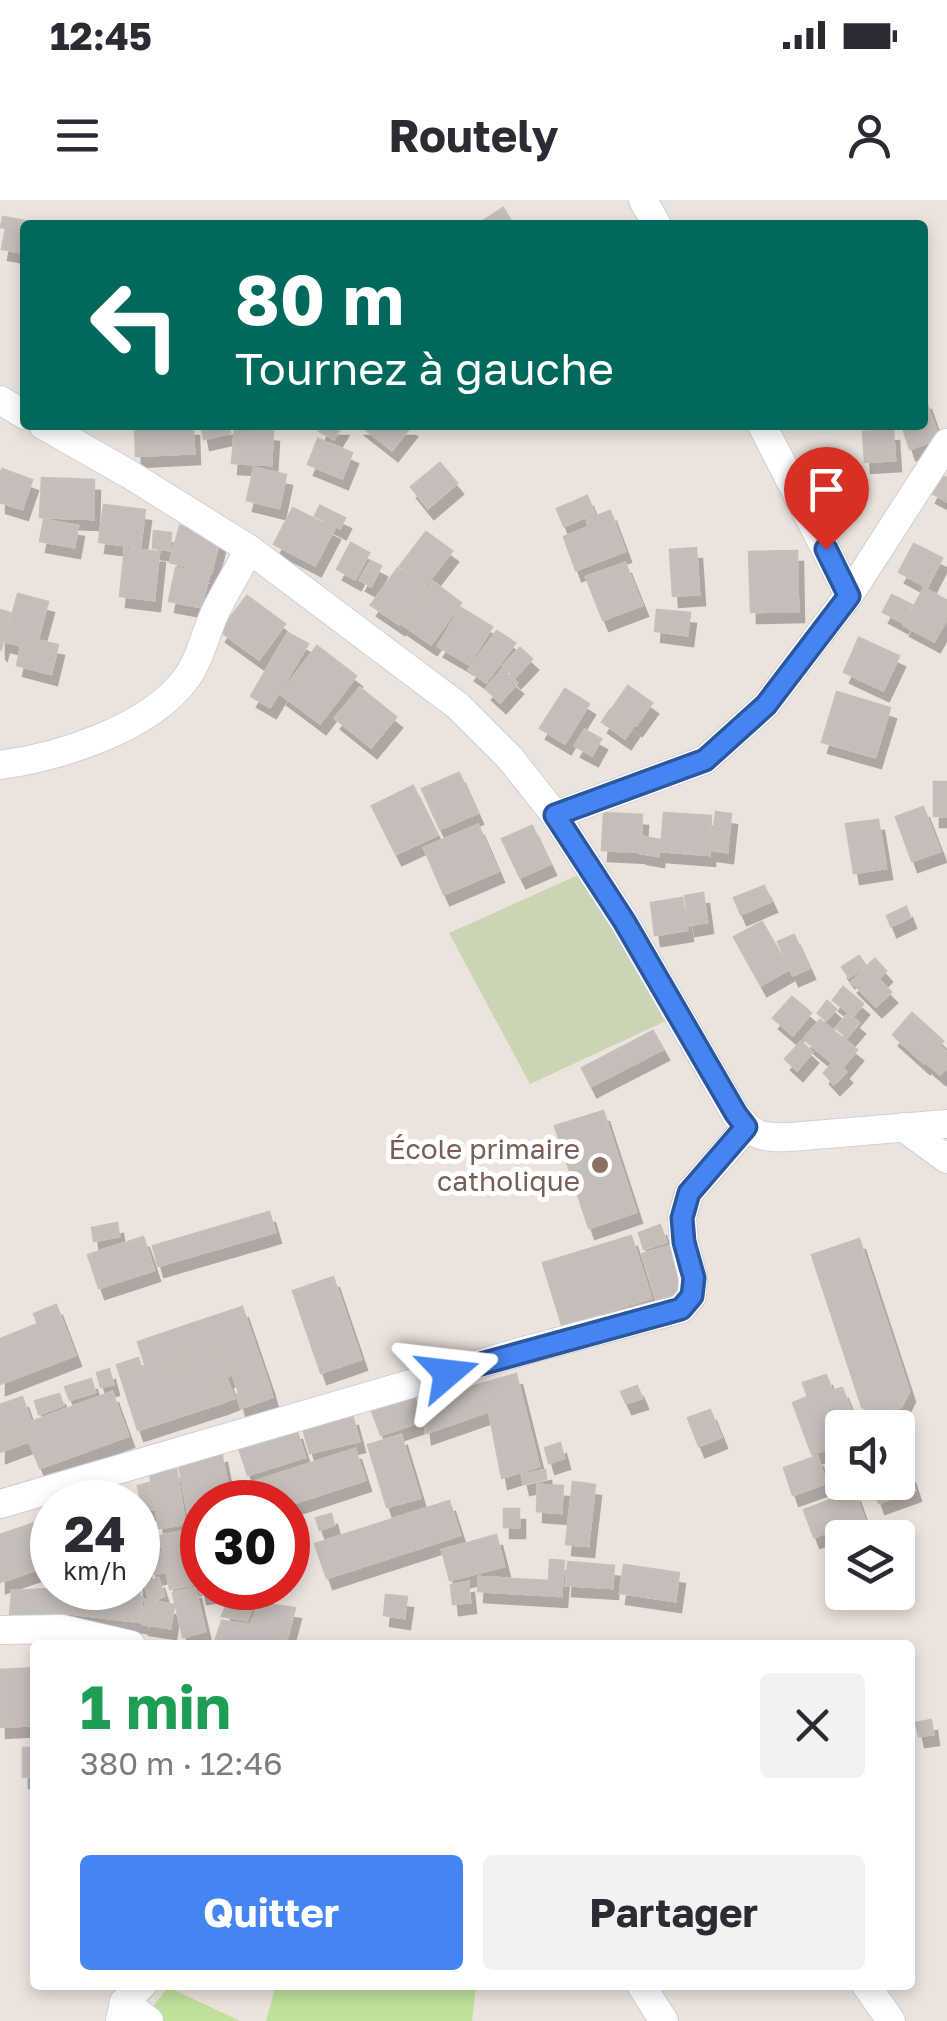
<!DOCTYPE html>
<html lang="fr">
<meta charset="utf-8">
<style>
body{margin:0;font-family:"Golos Text",sans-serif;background:#f2f2f3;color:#2b2b33;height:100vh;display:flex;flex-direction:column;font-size:38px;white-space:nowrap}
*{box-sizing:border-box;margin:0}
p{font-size:32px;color:#7c7c81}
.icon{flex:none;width:55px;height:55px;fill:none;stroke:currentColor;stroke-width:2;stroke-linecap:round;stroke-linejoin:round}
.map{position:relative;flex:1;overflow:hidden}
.sheet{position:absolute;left:30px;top:1440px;width:885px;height:350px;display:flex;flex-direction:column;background:#fff;border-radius:10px;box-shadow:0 5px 15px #0003}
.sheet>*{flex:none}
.guide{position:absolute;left:20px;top:20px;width:908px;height:210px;border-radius:10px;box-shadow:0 5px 15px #0003;background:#00695c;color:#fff;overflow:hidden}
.buttons{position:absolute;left:825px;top:1210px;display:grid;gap:20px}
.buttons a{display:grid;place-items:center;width:90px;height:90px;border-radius:10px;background:#fff;box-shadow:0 5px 15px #0003;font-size:50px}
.speed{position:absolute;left:30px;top:1280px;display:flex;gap:20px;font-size:50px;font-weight:700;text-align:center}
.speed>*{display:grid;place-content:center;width:130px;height:130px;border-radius:50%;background:#fff;box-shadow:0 5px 15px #0003;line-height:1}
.speed small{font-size:25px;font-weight:400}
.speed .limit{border:15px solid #d22;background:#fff;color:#111}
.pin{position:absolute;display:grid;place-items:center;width:85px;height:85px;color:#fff;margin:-102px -42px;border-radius:50% 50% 50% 0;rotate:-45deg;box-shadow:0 0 10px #0007}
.pin .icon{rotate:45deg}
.me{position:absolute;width:110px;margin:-55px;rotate:73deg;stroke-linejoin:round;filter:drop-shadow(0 0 8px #0008)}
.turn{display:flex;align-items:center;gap:35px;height:210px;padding:0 50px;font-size:45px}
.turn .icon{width:130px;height:130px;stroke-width:2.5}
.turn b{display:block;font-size:70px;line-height:85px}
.round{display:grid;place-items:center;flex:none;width:105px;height:105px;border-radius:10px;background:#f2f2f3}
.overview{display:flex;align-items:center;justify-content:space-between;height:170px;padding:0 50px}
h1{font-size:60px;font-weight:700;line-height:75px;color:#1e9e55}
.cta{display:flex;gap:20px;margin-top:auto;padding:20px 50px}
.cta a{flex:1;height:115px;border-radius:10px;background:#4485f1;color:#fff;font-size:40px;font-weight:700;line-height:115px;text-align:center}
.cta a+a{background:#f2f2f3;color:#2b2b33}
.status{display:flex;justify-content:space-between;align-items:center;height:70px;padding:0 50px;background:#fff;direction:ltr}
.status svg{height:28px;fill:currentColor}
header{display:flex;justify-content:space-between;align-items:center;height:130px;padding:0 50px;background:#fff;font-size:45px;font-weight:700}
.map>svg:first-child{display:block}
.green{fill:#c0e09c}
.cemetery{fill:#cad5b5}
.building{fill:#c4bdb9;stroke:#c7beb7;stroke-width:2.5;filter:url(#shadow)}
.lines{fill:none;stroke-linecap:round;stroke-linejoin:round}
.minor-casing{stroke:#cbd1db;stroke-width:30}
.minor{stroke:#fff;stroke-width:28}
.route-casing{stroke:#2c569d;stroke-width:25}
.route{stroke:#4485f1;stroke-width:18}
.education-dot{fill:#8d6e63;stroke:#fff;stroke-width:4}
.labels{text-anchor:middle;stroke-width:10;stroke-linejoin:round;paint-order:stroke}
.education-label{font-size:28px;fill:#785e54;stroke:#fff;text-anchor:end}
</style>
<div class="status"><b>12:45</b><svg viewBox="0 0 49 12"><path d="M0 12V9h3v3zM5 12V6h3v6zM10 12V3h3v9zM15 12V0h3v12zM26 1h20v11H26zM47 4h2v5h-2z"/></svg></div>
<header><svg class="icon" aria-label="menu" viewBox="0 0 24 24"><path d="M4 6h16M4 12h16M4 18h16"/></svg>Routely<svg class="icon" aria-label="person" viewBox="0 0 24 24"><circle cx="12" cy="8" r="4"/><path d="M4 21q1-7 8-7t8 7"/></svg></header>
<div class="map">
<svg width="947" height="1821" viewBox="0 0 947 1821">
<defs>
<filter id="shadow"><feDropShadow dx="6" dy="11" stdDeviation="0" flood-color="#0004"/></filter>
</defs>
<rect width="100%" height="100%" fill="#ece3dd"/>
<!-- green -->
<g class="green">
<path d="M 276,1785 L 476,1785 L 472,1821 L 266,1821 Z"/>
<path d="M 168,1787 L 240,1821 L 142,1821 Z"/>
</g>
<!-- cemetery -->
<path class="cemetery" d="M 585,672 L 670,819 L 530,884 L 449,733 Z"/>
<!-- building -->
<g class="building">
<path d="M 503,8 L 511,21 L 505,25 L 477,25 Z"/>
<path d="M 3,17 L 37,23 L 25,25 L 25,53 L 2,49 L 6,28 L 1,27 Z"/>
<path d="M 925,199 L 939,238 L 910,249 L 902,225 L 922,225 L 922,200 Z"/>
<path d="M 135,225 L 193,225 L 194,253 L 136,256 Z"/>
<path d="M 201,225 L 228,225 L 230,233 L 204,239 Z"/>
<path d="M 322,225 L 342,225 L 334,239 L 319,231 Z"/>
<path d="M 360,225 L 409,225 L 411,226 L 392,250 Z"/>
<path d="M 235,228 L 273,231 L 271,265 L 232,263 Z"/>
<path d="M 893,230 L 895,260 L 865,262 L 863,232 Z"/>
<path d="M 318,239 L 352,253 L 342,278 L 308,264 Z"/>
<path d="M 440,263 L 457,283 L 428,308 L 411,287 Z"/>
<path d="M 254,268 L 286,275 L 279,308 L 247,300 Z"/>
<path d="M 2,269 L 32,280 L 22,309 L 0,302 L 0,275 Z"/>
<path d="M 939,275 L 947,278 L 947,301 L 930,292 Z"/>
<path d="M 42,278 L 94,280 L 93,319 L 40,317 Z"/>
<path d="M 587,296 L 594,313 L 564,326 L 557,309 Z"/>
<path d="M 104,305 L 145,310 L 140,347 L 99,342 Z"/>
<path d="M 320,306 L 345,318 L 340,328 L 315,316 Z"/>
<path d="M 293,308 L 334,329 L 315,365 L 274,344 Z"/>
<path d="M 610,311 L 625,351 L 576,370 L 564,337 L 589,327 L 587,320 Z"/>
<path d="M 44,320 L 78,326 L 74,347 L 40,341 Z"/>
<path d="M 180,326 L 220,337 L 211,373 L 170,362 Z"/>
<path d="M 154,331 L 171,333 L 170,350 L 153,348 Z"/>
<path d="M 426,332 L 452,351 L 425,386 L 400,366 Z"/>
<path d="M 351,343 L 369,353 L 355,379 L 337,369 Z"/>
<path d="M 914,344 L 942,358 L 927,387 L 899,372 Z"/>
<path d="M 696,348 L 699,394 L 673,396 L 670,350 Z"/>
<path d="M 125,349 L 159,352 L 154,400 L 120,396 Z"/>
<path d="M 797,351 L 798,411 L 751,412 L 749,352 Z"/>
<path d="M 371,361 L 381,366 L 371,386 L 360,380 Z"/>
<path d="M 625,363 L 642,405 L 603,420 L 586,377 Z"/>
<path d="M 176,368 L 209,375 L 201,407 L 169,401 Z"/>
<path d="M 398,368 L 425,388 L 399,424 L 371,405 Z"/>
<path d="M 433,382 L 461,403 L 431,444 L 402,424 Z"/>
<path d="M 924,388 L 947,401 L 947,418 L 934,441 L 904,425 Z"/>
<path d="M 18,394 L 48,402 L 35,449 L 5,441 Z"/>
<path d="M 892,395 L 912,405 L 902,422 L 883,412 Z"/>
<path d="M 247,396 L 285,424 L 259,459 L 220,431 Z"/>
<path d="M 461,408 L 492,427 L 469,464 L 438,446 Z"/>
<path d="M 0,410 L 10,413 L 1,449 L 0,448 Z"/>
<path d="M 657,410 L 690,413 L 687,435 L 655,431 Z"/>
<path d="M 497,431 L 515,443 L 486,482 L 469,470 Z"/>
<path d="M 288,433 L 308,444 L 270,507 L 251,496 Z"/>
<path d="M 859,438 L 899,456 L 883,490 L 844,472 Z"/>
<path d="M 40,441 L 58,445 L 51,474 L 17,465 L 21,447 L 38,451 Z"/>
<path d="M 317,446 L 356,476 L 320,523 L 281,494 Z"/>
<path d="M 520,448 L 532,459 L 515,477 L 503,466 Z"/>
<path d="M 502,470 L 517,483 L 500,502 L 486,489 Z"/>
<path d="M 628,486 L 652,503 L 636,525 L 612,509 Z"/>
<path d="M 360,488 L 396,517 L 371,547 L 335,518 Z"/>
<path d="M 565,489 L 589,504 L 565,543 L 540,528 Z"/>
<path d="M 837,492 L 890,508 L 875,557 L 822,542 Z"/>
<path d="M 610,510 L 633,526 L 625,538 L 602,522 Z"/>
<path d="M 585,530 L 601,539 L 592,555 L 575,546 Z"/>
<path d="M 459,573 L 477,613 L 440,629 L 422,589 Z"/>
<rect x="934" y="582" width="13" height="34"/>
<path d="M 413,586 L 437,635 L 396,654 L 372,606 Z"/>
<path d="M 923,607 L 940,651 L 912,661 L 896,617 Z"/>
<path d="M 716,612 L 731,614 L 727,652 L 711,650 Z"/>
<path d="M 604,613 L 642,615 L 640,652 L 602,650 Z"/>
<path d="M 664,613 L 711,616 L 709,655 L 661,651 Z"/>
<path d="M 878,620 L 886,668 L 854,673 L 846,624 Z"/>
<path d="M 478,625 L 498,671 L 444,694 L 424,648 Z"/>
<path d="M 532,626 L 550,664 L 520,677 L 502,639 Z"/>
<path d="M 644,637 L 660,640 L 658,656 L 641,653 Z"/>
<path d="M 764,686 L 771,701 L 741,714 L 734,698 Z"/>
<path d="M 703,693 L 707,722 L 689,725 L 685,696 Z"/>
<path d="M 682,698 L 687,730 L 655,735 L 651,703 Z"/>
<path d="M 906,707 L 910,717 L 891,726 L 887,716 Z"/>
<path d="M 762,722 L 789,769 L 761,785 L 734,737 Z"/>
<path d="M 794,735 L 809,768 L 793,775 L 778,742 Z"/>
<path d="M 859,756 L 866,766 L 849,777 L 842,767 Z"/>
<path d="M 875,759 L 886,771 L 879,778 L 867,766 Z"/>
<path d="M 867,768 L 891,792 L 876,806 L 852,782 Z"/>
<path d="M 843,787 L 863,804 L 853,816 L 833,800 Z"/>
<path d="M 792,797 L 811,813 L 793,835 L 773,818 Z"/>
<path d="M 827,801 L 836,809 L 826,820 L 818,813 Z"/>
<path d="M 912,813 L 943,841 L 924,863 L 893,835 Z"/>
<path d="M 848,814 L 859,823 L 847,837 L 836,828 Z"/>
<path d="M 820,820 L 857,850 L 842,868 L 846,872 L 834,884 L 824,873 L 833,863 L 804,839 Z"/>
<path d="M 653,831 L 663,849 L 591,886 L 582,868 Z"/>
<path d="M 801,842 L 812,852 L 797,870 L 785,859 Z"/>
<path d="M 942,848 L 947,853 L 947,867 L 940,874 L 927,863 Z"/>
<path d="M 603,911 L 636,1012 L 589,1028 L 555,926 Z"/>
<path d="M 269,1012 L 275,1032 L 158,1066 L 153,1046 Z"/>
<path d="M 117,1023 L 119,1036 L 94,1041 L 92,1028 Z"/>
<path d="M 660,1025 L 666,1042 L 644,1049 L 639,1033 Z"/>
<path d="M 631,1036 L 651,1098 L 562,1125 L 543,1063 Z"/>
<path d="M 143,1037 L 154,1070 L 99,1088 L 88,1055 Z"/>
<path d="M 859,1039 L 909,1191 L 901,1207 L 877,1215 L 862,1207 L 812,1055 Z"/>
<path d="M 673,1045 L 688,1090 L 657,1100 L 642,1054 Z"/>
<path d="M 333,1077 L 361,1159 L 321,1173 L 293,1091 Z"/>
<path d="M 56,1105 L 75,1155 L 0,1184 L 0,1139 L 38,1124 L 34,1114 Z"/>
<path d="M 242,1107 L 268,1183 L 239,1193 L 221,1138 L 196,1147 L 188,1125 Z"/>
<path d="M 188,1125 L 196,1147 L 145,1164 L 138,1142 Z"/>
<path d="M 220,1141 L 230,1175 L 226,1177 L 234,1198 L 221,1203 L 208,1161 L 145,1181 L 141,1167 Z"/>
<path d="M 138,1158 L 145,1181 L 208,1161 L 221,1203 L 138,1230 L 117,1165 Z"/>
<path d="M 109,1169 L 113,1184 L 101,1187 L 97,1173 Z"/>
<path d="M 516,1174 L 539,1266 L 502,1278 L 489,1211 L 426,1233 L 422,1201 Z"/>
<path d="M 826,1175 L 832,1191 L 842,1188 L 854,1218 L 839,1224 L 842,1233 L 842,1243 L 812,1254 L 793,1203 L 808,1197 L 803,1183 Z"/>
<path d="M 91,1179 L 95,1192 L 70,1200 L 65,1187 Z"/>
<path d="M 268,1183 L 272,1197 L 241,1208 L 237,1194 Z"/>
<path d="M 637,1186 L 642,1198 L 626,1203 L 621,1192 Z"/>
<path d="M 112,1192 L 128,1236 L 40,1268 L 23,1225 Z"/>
<path d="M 59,1194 L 63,1205 L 39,1214 L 35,1201 Z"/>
<path d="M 22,1197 L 31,1222 L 23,1225 L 30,1241 L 13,1247 L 0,1212 L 0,1205 Z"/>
<path d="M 414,1197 L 422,1221 L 381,1235 L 372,1211 Z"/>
<path d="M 710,1210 L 721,1237 L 699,1246 L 688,1218 Z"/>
<path d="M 0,1212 L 13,1247 L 0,1252 Z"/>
<path d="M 352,1215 L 359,1241 L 310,1253 L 303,1228 Z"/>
<path d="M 296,1229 L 305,1257 L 248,1275 L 239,1248 Z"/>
<path d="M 401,1235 L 420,1298 L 387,1307 L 368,1245 Z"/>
<path d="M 560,1243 L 564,1258 L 549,1263 L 545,1248 Z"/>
<path d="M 355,1249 L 365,1280 L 288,1305 L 288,1302 L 246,1302 L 241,1286 Z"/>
<path d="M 221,1252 L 231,1302 L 202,1302 L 202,1315 L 189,1317 L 178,1260 Z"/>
<path d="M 817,1256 L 826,1283 L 793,1295 L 784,1268 Z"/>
<path d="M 176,1268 L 185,1324 L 159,1328 L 150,1273 Z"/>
<path d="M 545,1270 L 546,1279 L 524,1284 L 522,1275 Z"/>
<path d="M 909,1272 L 915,1290 L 879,1303 L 873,1285 L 898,1282 L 898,1276 Z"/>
<path d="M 573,1282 L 595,1285 L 588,1346 L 566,1344 Z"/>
<path d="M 149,1283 L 154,1309 L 143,1311 L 138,1286 Z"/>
<path d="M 538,1285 L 563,1286 L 561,1313 L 537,1311 Z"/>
<path d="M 128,1291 L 132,1302 L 90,1302 Z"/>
<path d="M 854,1291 L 864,1319 L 814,1337 L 804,1310 Z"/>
<path d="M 449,1301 L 460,1335 L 327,1378 L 315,1344 Z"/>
<rect x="504" y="1309" width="15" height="18"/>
<path d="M 331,1314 L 334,1325 L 320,1330 L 316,1318 Z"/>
<path d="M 52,1317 L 52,1364 L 0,1382 L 0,1335 Z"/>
<path d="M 150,1317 L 164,1372 L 153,1374 L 139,1320 Z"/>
<path d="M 202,1318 L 202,1388 L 232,1388 L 201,1393 L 188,1321 Z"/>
<path d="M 184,1331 L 195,1384 L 170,1389 L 160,1336 Z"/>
<path d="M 496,1335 L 504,1366 L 450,1380 L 442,1350 Z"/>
<path d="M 550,1360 L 564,1361 L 561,1396 L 478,1391 L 479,1377 L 549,1381 Z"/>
<path d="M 568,1362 L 614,1366 L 612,1388 L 566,1385 Z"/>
<path d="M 138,1365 L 145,1366 L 139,1395 L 114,1390 L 114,1388 L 138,1388 Z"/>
<path d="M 624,1365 L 679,1373 L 675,1401 L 620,1393 Z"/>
<path d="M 158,1378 L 164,1396 L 150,1401 L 144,1383 Z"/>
<path d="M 468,1382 L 470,1402 L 453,1404 L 451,1385 Z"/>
<path d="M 69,1388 L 142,1397 L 141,1422 L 67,1413 L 10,1416 L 12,1391 Z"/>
<path d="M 195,1388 L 205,1431 L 183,1437 L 173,1393 Z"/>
<path d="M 232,1393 L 254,1402 L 247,1420 L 222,1416 Z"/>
<path d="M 386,1395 L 407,1397 L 404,1418 L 384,1415 Z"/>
<path d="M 146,1400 L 174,1405 L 170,1428 L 143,1424 Z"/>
<path d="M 259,1403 L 295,1408 L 285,1445 L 214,1445 L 222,1421 L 251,1425 Z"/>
<path d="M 35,1468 L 35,1525 L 0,1527 L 0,1470 Z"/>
<path d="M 931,1520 L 933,1534 L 919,1536 L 916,1523 Z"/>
<path d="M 23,1548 L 35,1548 L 35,1576 L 23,1577 Z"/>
</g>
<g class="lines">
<defs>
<g id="minor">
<path d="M 643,0 L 657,25"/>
<path d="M 0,200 L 25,215"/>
<path d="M 43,225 L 129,274 L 249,349 L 458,506 L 510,558 L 555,615 L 624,721 L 736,915 C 755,937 762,938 791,937 L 947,924"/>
<path d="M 762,225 L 849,395"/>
<path d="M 0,565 C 59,557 148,529 185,480 C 199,462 204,438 213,417 C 223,394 238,372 249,349"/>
<path d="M 555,615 L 705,560 L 766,505 L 849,395 L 947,243"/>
<path d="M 903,927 L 947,959"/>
<path d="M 0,1304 L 523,1151 L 681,1109 L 692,1096 L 693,1078 L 684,1042 L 682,1018 L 689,993 L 747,927"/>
<path d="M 0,1430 L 62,1429 L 131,1445"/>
<path d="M 641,1785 L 664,1821"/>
<path d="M 866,1785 L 891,1821"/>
<path d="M 124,1802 L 149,1821"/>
<path d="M 120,1821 L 124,1802 L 142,1785"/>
</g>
</defs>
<!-- minor casing -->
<use href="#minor" class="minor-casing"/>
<!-- minor -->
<use href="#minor" class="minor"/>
</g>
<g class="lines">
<defs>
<path id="route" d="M 448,1173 L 681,1109 L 692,1096 L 694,1078 L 684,1042 L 682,1018 L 689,993 L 746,927 L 736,914 L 624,721 L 555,615 L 705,560 L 766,505 L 849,396 L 826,349"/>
</defs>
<!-- route casing -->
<use href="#route" class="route-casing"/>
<!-- route -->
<use href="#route" class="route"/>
</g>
<!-- markers -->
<circle class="education-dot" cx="600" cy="965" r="10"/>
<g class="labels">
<!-- education labels -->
<g class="education-label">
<text x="580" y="959">École primaire<tspan x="580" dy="32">catholique</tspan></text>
</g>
</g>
</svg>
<div class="buttons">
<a><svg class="icon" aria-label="sound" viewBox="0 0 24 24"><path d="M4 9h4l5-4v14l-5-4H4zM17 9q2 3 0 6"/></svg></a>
<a><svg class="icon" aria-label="layers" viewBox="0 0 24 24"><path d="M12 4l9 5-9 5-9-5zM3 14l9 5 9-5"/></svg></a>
</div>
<div class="speed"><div>24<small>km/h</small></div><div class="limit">30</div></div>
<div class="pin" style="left:826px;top:349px;background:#d93025"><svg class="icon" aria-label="arrive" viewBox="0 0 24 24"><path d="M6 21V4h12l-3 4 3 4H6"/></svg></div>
<svg class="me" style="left:448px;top:1173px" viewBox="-20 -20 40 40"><path d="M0-17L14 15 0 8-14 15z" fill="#4485f1" stroke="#fff" stroke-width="4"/></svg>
<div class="guide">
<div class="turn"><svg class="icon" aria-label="left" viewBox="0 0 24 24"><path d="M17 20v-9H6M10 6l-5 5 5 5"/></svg><div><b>80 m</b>Tournez à gauche</div></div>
</div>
<section class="sheet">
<div class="overview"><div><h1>1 min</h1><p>380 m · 12:46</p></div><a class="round"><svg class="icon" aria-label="close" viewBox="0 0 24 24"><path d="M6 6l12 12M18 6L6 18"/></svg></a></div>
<div class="cta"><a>Quitter</a><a>Partager</a></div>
</section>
</div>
